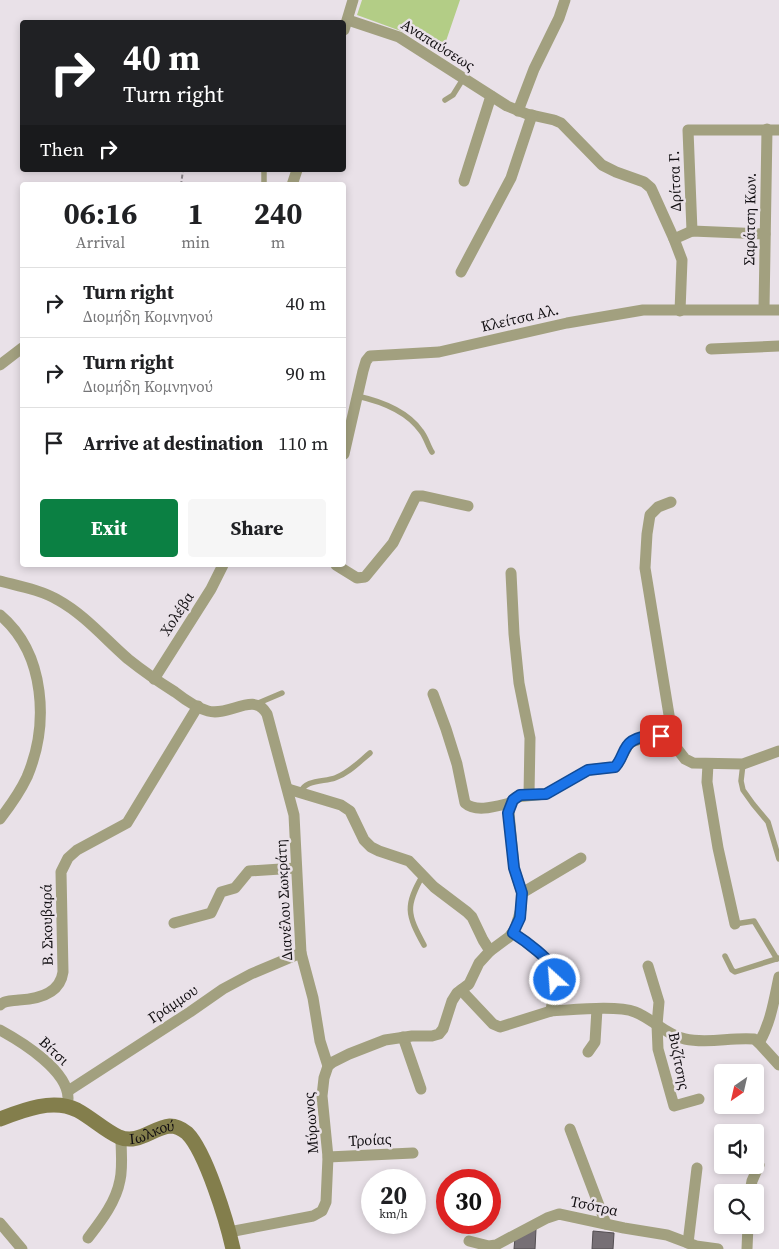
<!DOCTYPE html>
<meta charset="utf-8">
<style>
body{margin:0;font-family:"Source Serif 4",serif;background:#f6f6f6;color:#202124;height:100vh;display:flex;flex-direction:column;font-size:19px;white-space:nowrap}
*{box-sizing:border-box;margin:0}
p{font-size:16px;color:#757577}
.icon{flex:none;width:28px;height:28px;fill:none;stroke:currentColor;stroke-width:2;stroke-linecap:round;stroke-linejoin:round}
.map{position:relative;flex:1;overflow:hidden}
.panel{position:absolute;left:20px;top:182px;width:326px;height:385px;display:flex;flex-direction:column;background:#fff;border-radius:5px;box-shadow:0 2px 8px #0003}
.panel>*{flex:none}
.top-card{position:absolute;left:20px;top:20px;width:326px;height:152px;border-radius:5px;box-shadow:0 2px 8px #0003;background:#202124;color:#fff;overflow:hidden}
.needle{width:32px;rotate:214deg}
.fabs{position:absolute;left:714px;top:1064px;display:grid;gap:10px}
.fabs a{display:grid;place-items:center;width:50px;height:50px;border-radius:5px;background:#fff;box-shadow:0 2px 8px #0003;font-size:25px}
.speed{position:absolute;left:361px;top:1169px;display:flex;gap:10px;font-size:25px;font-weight:700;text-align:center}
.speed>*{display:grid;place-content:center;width:65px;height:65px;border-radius:50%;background:#fff;box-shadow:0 2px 8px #0003;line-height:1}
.speed small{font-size:12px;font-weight:400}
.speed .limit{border:8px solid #d22;background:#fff;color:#111}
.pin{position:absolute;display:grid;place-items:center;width:42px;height:42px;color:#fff;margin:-21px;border-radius:10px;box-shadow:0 2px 8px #0006}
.me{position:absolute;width:55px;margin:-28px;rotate:334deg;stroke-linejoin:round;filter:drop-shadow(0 0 4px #0008)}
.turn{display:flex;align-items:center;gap:18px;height:105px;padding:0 20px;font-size:22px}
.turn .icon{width:65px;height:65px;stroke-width:2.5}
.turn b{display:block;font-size:35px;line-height:42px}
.then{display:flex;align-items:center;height:48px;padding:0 20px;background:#0003;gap:10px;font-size:19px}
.eta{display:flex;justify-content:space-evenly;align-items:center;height:85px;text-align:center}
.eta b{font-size:30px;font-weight:700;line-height:35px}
.action{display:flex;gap:10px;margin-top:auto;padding:10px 20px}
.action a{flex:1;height:58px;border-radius:5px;background:#0b8043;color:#fff;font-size:20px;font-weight:700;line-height:58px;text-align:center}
.action a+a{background:#f6f6f6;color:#202124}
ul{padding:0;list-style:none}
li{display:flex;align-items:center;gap:15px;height:70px;padding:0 20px;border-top:1px solid #e0e0e0}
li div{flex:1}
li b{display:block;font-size:19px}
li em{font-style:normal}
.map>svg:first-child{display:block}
.green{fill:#b3cd86}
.building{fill:#766f75;stroke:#534e52}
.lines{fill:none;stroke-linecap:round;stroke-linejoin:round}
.path{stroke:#8a858a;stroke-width:2;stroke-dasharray:4 2.5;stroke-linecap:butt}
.service{stroke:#a2a07f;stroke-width:5.5}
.minor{stroke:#a2a07f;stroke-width:11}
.secondary{stroke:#837e4c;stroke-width:15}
.route-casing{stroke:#114b97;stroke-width:12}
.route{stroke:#1a73e8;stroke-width:9}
.labels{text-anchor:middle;stroke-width:5;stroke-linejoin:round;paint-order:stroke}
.street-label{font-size:15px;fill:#120f12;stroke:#e9e1e8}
</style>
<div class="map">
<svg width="779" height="1249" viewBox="0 0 779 1249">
<rect width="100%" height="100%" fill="#e9e1e8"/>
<!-- green -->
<path class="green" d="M 362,0 L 460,0 L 446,41 L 439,51 L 409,34 L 357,15 Z"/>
<!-- building -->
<g class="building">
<path d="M 522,1228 L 536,1229 L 535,1249 L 514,1249 L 515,1237 L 521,1237 Z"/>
<path d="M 593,1231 L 614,1233 L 613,1249 L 592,1249 Z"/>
</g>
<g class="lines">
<!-- path -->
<path class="path" d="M 181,185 L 183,170"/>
<!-- service -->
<g class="service">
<path d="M 445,100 L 453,95 L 463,79"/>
<path d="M 264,170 L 264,185"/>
<path d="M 357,396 C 380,401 407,411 421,431 C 426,437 428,446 432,452"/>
<path d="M 256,704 L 282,693"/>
<path d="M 743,764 L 741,781 L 743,790 L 753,804 L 768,822 L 779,859"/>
<path d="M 300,793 C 305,779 324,782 335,778 C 349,773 359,762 370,753"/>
<path d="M 423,875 C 405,906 407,914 424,945"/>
<path d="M 735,924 L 754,921 L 777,959"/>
<path d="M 725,956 L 732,970 L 735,972 L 779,958"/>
</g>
<!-- minor -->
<g class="minor">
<path d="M 348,20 L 399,37 L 507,106 L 527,114 L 554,120 L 561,123 L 602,165 L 616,172 L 644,182 L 651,188 L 674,239 L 682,260 L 680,311"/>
<path d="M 344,30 L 353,0"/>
<path d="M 518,111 L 534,69 L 559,18 L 565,0"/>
<path d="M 464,181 L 491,96"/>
<path d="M 292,185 L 297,170"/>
<path d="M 692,231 L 688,130 L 779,130"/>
<path d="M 674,239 L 692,231 L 765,234"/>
<path d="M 461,272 L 511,178 L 532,115"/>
<path d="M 764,309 L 767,129"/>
<path d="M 711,349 L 779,346"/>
<path d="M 0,365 L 22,348"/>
<path d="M 344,454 L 363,371 L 366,361 L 370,356 L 439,352 L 567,323 L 643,310 L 779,310"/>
<path d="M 336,565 L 357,578 L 365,577 L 393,543 L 416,496 L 423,496 L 468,506"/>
<path d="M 511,573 L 514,634 L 519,683 L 530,738 L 529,795"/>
<path d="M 0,581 C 19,586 41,590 58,600 C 85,615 105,639 128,659 C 143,671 159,682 175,692 C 184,699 197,708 208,711 C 229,717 254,691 267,714 L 294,815 L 301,953 L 313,998 L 320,1041 L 328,1066"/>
<path d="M 0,615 C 46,654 49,725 27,777 C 20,792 10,806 0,819"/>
<path d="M 154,679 L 211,589 L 223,565"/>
<path d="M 433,694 L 446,729 L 457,764 L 465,803 C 476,813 497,806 510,803"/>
<path d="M 668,739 L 670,721 L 645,568 L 647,534 L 650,515 L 658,507 L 671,502"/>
<path d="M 708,764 L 707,782 L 718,848 L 735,924"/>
<path d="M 288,789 L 341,805 L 350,811 L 364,840 L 371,847 L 379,851 L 409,861 L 434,887 L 467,912 L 472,917 L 483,940 L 490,951"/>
<path d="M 522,893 L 581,858"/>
<path d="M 174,923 L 211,913 L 221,892 L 235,888 L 249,871 L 296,868"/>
<path d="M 513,933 C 523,939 551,960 554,971 C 558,980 552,1001 551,1011 C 572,1010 617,1005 635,1012 C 653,1019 666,1035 685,1039 C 708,1044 731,1037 754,1039 L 759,1043 L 779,1065"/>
<path d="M 648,966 L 659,1002 L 657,1025 L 658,1049 L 674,1106 L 699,1099"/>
<path d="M 461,990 L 493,1024 L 500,1027 L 551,1011"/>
<path d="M 0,1005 C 5,1000 12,1001 19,1000 C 38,999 60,994 63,972 L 61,872 L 68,858 L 77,850 L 127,823 L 198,706"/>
<path d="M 0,1030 C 22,1042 69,1071 68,1099"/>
<path d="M 403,1037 L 421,1089"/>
<path d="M 759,1043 C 771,1022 774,1000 779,977"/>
<path d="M 588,1052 L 595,1042 L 597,1009"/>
<path d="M 68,1091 L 190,1012 L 223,989 L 251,974 L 301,953"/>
<path d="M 570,1129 L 606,1224"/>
<path d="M 328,1157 L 413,1153"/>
<path d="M 750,1192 L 752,1181 L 759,1165"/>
<path d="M 0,1223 L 22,1249"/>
<path d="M 229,1232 L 313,1216 L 322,1211 L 326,1202 L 328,1157 L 322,1096 L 324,1078 L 328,1066 L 333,1062 L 349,1054 L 385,1040 L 412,1036 L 432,1036 L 439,1034 L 443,1029 L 452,1001 L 457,993 L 469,984 L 479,963 L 490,951 L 509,937 L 515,929 L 521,909 L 522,893 L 514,868 L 509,813 L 510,803 L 516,797 L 546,794 L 588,770 L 615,767 L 620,760 L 628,745 L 631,742 L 653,735 L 661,735 L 671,741 L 685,759 L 693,763 L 743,764 L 779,751"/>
<path d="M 88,1238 C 101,1221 116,1202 120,1180 C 123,1167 121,1152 121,1138"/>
<path d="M 469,1241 L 489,1246 L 496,1245 L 547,1218 L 559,1214 L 624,1228 L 667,1235 L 696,1246 L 718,1249"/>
<path d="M 688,1243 L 697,1168"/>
<path d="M 747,1249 L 748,1225"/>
</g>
<!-- secondary -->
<path class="secondary" id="s1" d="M 0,1119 C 23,1110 53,1098 77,1110 C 92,1118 104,1130 119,1137 C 138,1145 152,1128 170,1126 C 176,1126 182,1129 187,1133 C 206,1152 227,1222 233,1249"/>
</g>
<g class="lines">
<defs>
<path id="route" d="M 555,980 C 555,978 555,974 555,972 C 552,960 524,940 513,933 L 520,918 L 522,893 L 514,868 L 508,813 L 513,800 L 520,795 L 546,794 L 588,770 L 615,767 C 621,761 622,753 627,746 C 633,737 651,734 661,736"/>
</defs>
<!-- route casing -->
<use href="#route" class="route-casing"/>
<!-- route -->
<use href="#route" class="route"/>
</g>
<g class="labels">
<!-- street labels -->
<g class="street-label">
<text transform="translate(438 45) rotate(32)" y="5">Αναπαύσεως</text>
<text transform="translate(675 181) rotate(-92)" y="5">Δρίτσα Γ.</text>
<text transform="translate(750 219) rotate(-89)" y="5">Σαράτση Κων.</text>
<text transform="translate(520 318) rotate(-13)" y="5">Κλείτσα Αλ.</text>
<text transform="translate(177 614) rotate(-57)" y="5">Χολέβα</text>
<text transform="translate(284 900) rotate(-93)" y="5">Διανέλου Σωκράτη</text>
<text transform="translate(47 925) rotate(-91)" y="5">Β. Σκουβαρά</text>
<text transform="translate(173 1004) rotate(-34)" y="5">Γράμμου</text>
<text transform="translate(54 1051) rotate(43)" y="5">Βίτσι</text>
<text transform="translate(679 1061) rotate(79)" y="5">Βυζίτσης</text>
<text transform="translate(311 1123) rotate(-94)" y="5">Μύρωνος</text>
<text dy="5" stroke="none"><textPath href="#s1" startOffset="164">Ιωλκού</textPath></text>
<text transform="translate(370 1140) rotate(-3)" y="5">Τροίας</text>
<text transform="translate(594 1206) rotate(12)" y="5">Τσότρα</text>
</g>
</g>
</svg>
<div class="fabs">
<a><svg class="needle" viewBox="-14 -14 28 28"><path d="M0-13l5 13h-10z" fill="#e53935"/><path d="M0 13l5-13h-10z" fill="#757577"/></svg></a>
<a><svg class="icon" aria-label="sound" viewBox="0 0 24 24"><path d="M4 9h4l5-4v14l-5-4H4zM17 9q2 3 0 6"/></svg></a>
<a><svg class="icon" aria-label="search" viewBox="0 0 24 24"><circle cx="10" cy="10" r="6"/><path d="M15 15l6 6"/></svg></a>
</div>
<div class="speed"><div>20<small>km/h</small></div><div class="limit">30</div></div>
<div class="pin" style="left:661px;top:736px;background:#d93025"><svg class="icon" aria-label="arrive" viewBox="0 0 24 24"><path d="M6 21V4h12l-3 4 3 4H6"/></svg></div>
<svg class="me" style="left:555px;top:980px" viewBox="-20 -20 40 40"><circle r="17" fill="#1a73e8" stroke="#fff" stroke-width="3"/><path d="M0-11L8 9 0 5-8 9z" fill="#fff"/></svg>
<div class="top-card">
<div class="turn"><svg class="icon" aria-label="right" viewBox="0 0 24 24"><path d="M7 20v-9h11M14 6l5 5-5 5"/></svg><div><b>40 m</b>Turn right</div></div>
<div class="then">Then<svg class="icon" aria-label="right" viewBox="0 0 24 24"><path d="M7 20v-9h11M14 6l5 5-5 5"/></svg></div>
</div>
<section class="panel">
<div class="eta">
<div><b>06:16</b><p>Arrival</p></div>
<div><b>1</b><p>min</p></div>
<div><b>240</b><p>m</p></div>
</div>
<ul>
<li><svg class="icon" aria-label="right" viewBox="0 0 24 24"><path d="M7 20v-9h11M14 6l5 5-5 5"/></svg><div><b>Turn right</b><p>Διομήδη Κομνηνού</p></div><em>40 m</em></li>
<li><svg class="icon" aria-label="right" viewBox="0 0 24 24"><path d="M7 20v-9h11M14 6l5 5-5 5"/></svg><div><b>Turn right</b><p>Διομήδη Κομνηνού</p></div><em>90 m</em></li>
<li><svg class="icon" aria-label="arrive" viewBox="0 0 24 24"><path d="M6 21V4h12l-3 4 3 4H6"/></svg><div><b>Arrive at destination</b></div><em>110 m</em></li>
</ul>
<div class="action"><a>Exit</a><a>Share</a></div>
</section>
</div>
